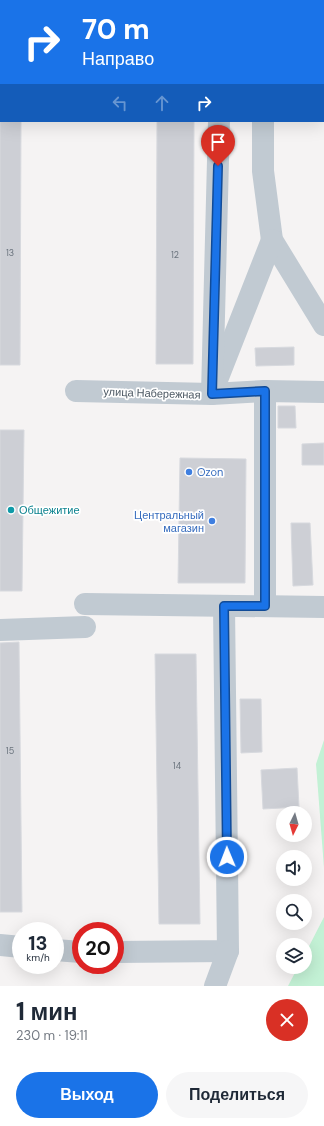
<!DOCTYPE html>
<html lang="ru">
<meta charset="utf-8">
<style>
body{margin:0;font-family:"DM Sans",sans-serif;background:#f6f6f7;color:#1f2937;height:100vh;display:flex;flex-direction:column;font-size:15px;white-space:nowrap}
*{box-sizing:border-box;margin:0}
p{font-size:13px;color:#747a83}
.icon{flex:none;width:22px;height:22px;fill:none;stroke:currentColor;stroke-width:2;stroke-linecap:round;stroke-linejoin:round}
.map{position:relative;height:986px;overflow:hidden}
.side{display:flex;flex-direction:column;background:#fff;flex:1}
.side>*{flex:none}
.top-card{position:absolute;left:0px;top:0px;width:324px;height:122px;box-shadow:0 4px 16px #0002;background:#1a73e8;color:#fff;overflow:hidden}
.needle{width:26px;rotate:185deg}
.tools{position:absolute;left:276px;top:806px;display:grid;gap:8px}
.tools a{display:grid;place-items:center;width:36px;height:36px;border-radius:50%;background:#fff;box-shadow:0 4px 16px #0002;font-size:20px}
.speed{position:absolute;left:12px;top:922px;display:flex;gap:8px;font-size:20px;font-weight:700;text-align:center}
.speed>*{display:grid;place-content:center;width:52px;height:52px;border-radius:50%;background:#fff;box-shadow:0 4px 16px #0002;line-height:1}
.speed small{font-size:10px;font-weight:400}
.speed .limit{border:6px solid #d22;background:#fff;color:#111}
.pin{position:absolute;display:grid;place-items:center;width:34px;height:34px;color:#fff;margin:-41px -17px;border-radius:50% 50% 50% 0;rotate:-45deg;box-shadow:0 0 4px #0007}
.pin .icon{rotate:45deg}
.me{position:absolute;width:44px;margin:-22px;rotate:359deg;stroke-linejoin:round;filter:drop-shadow(0 0 3px #0008)}
.turn{display:flex;align-items:center;gap:14px;height:84px;padding:0 16px;font-size:18px}
.turn .icon{width:52px;height:52px;stroke-width:2.5}
.turn b{display:block;font-size:28px;line-height:34px}
.lanes{display:flex;align-items:center;height:38px;padding:0 16px;background:#0003;justify-content:center;gap:20px;direction:ltr}
.lanes .off{opacity:.35}
.round{display:grid;place-items:center;flex:none;width:42px;height:42px;border-radius:21px;background:#f6f6f7}
.overview{display:flex;align-items:center;justify-content:space-between;height:68px;padding:0 16px}
h1{font-size:24px;font-weight:800;line-height:30px}
.cta{display:flex;gap:8px;margin-top:auto;padding:8px 16px}
.cta a{flex:1;height:46px;border-radius:24px;background:#1a73e8;color:#fff;font-size:16px;font-weight:800;line-height:46px;text-align:center}
.cta a+a{background:#f6f6f7;color:#1f2937}
.map>svg:first-child{display:block}
.green{fill:#c3f1d5}
.building{fill:#cdcfd5;stroke:#d7d9de}
.lines{fill:none;stroke-linecap:round;stroke-linejoin:round}
.minor{stroke:#c1cad2;stroke-width:22}
.route-casing{stroke:#114b97;stroke-width:10}
.route{stroke:#1a73e8;stroke-width:7}
.shop-dot{fill:#3f7fe0;stroke:#fff;stroke-width:1.5}
.culture-dot{fill:#0f9aa8;stroke:#fff;stroke-width:1.5}
.labels{text-anchor:middle;stroke-width:3.5;stroke-linejoin:round;paint-order:stroke}
.number-label{font-size:9px;fill:#6b747e}
.street-label{font-size:11px;fill:#4a5661;stroke:#fff}
.shop-label{font-size:11px;fill:#366cbe;stroke:#fff;text-anchor:start}
.culture-label{font-size:11px;fill:#0d838f;stroke:#fff;text-anchor:start}
</style>
<div class="map">
<svg width="324" height="986" viewBox="0 0 324 986">
<rect width="100%" height="100%" fill="#f5f3f3"/>
<!-- green -->
<g class="green">
<path d="M 324,740 L 324,868 L 316,764 Z"/>
<path d="M 324,917 L 324,986 L 288,986 L 298,967 L 305,967 L 305,954 Z"/>
</g>
<!-- building -->
<g class="building">
<path d="M 0,121 L 21,121 L 20,365 L 0,365 Z"/>
<path d="M 157,121 L 194,121 L 193,364 L 156,364 Z"/>
<path d="M 294,347 L 294,365 L 256,366 L 255,348 Z"/>
<path d="M 278,406 L 295,406 L 296,428 L 278,428 Z"/>
<path d="M 0,430 L 24,430 L 22,591 L 0,591 Z"/>
<path d="M 324,443 L 324,465 L 302,465 L 302,444 Z"/>
<path d="M 180,458 L 246,459 L 245,583 L 178,583 Z"/>
<path d="M 291,523 L 310,523 L 313,585 L 293,586 Z"/>
<path d="M 19,642 L 22,912 L 0,912 L 0,643 Z"/>
<path d="M 155,654 L 196,654 L 200,924 L 159,924 Z"/>
<path d="M 240,699 L 261,699 L 262,752 L 241,753 Z"/>
<path d="M 297,768 L 299,807 L 263,809 L 261,770 Z"/>
</g>
<g class="lines">
<!-- minor -->
<g class="minor">
<path d="M 221,1 L 221,0"/>
<path d="M 280,1 L 281,0"/>
<path d="M 263,121 L 263,171 L 272,240 L 324,325"/>
<path d="M 217,380 L 272,240"/>
<path d="M 76,391 L 212,394 L 265,391 L 324,392"/>
<path d="M 265,391 L 265,606"/>
<path d="M 212,394 L 219,121"/>
<path d="M 85,604 L 324,607"/>
<path d="M 0,630 L 85,627"/>
<path d="M 0,945 L 21,947"/>
<path d="M 55,950 L 81,952"/>
<path d="M 115,952 L 228,951 L 224,606"/>
<path d="M 215,986 L 228,951"/>
</g>
</g>
<g class="lines">
<defs>
<path id="route" d="M 218,166 L 212,394 L 265,391 L 265,606 L 224,606 L 227,857"/>
</defs>
<!-- route casing -->
<use href="#route" class="route-casing"/>
<!-- route -->
<use href="#route" class="route"/>
</g>
<!-- markers -->
<g class="shop-dot">
<circle cx="189" cy="472" r="4"/>
<circle cx="212" cy="521" r="4"/>
</g>
<circle class="culture-dot" cx="11" cy="510" r="4"/>
<g class="labels">
<!-- number labels -->
<g class="number-label">
<text x="10" y="256">13</text>
<text x="175" y="258">12</text>
<text x="10" y="754">15</text>
<text x="177" y="769">14</text>
</g>
<!-- street labels -->
<g class="street-label">
<text transform="translate(152 393) rotate(2)" y="4">улица Набережная</text>
</g>
<!-- shop labels -->
<g class="shop-label">
<text x="197" y="476">Ozon</text>
<text x="204" y="519" text-anchor="end">Центральный<tspan x="204" dy="13">магазин</tspan></text>
</g>
<!-- culture labels -->
<g class="culture-label">
<text x="19" y="514">Общежитие</text>
</g>
</g>
</svg>
<div class="tools">
<a><svg class="needle" viewBox="-14 -14 28 28"><path d="M0-13l5 13h-10z" fill="#e53935"/><path d="M0 13l5-13h-10z" fill="#747a83"/></svg></a>
<a><svg class="icon" aria-label="sound" viewBox="0 0 24 24"><path d="M4 9h4l5-4v14l-5-4H4zM17 9q2 3 0 6"/></svg></a>
<a><svg class="icon" aria-label="search" viewBox="0 0 24 24"><circle cx="10" cy="10" r="6"/><path d="M15 15l6 6"/></svg></a>
<a><svg class="icon" aria-label="layers" viewBox="0 0 24 24"><path d="M12 4l9 5-9 5-9-5zM3 14l9 5 9-5"/></svg></a>
</div>
<div class="speed"><div>13<small>km/h</small></div><div class="limit">20</div></div>
<div class="pin" style="left:218px;top:166px;background:#d93025"><svg class="icon" aria-label="arrive" viewBox="0 0 24 24"><path d="M6 21V4h12l-3 4 3 4H6"/></svg></div>
<svg class="me" style="left:227px;top:857px" viewBox="-20 -20 40 40"><circle r="17" fill="#1a73e8" stroke="#fff" stroke-width="3"/><path d="M0-11L8 9 0 5-8 9z" fill="#fff"/></svg>
<div class="top-card">
<div class="turn"><svg class="icon" aria-label="right" viewBox="0 0 24 24"><path d="M7 20v-9h11M14 6l5 5-5 5"/></svg><div><b>70 m</b>Направо</div></div>
<div class="lanes"><svg class="icon off" aria-label="left" viewBox="0 0 24 24"><path d="M17 20v-9H6M10 6l-5 5 5 5"/></svg><svg class="icon off" aria-label="ahead" viewBox="0 0 24 24"><path d="M12 20V5M6 11l6-6 6 6"/></svg><svg class="icon" aria-label="right" viewBox="0 0 24 24"><path d="M7 20v-9h11M14 6l5 5-5 5"/></svg></div>
</div>
</div>
<section class="side">
<div class="overview"><div><h1>1 мин</h1><p>230 m · 19:11</p></div><a class="round" style="background:#d93025;color:#fff"><svg class="icon" aria-label="close" viewBox="0 0 24 24"><path d="M6 6l12 12M18 6L6 18"/></svg></a></div>
<div class="cta"><a>Выход</a><a>Поделиться</a></div>
</section>
